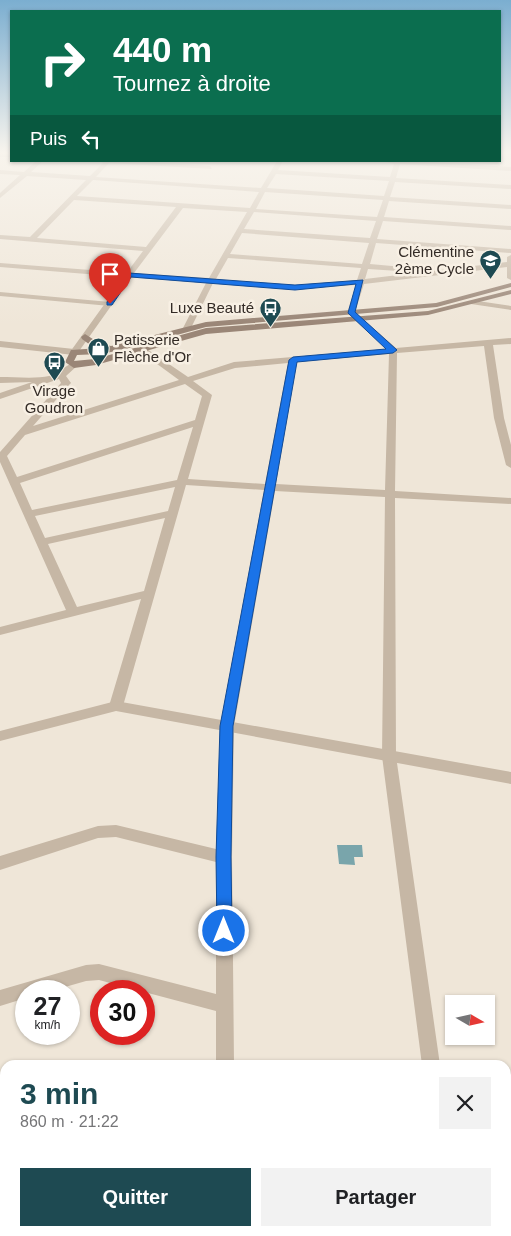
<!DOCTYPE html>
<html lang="fr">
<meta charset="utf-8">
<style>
body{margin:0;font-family:Helvetica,sans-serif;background:#f2f2f2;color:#202124;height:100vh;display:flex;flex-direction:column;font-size:19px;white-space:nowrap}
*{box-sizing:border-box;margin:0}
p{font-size:16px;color:#757577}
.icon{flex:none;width:28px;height:28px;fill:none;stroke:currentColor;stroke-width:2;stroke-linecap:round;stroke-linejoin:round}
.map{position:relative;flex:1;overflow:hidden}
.panel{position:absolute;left:0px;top:1060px;width:511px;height:176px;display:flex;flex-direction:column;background:#fff;border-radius:15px 15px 0 0;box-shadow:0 1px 4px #0004}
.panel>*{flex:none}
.banner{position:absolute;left:10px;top:10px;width:491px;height:152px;border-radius:0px;box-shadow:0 1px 4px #0004;background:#0b6e4f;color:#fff;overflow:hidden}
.needle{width:32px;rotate:99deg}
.fabs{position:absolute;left:445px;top:995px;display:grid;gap:10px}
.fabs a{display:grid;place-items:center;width:50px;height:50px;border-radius:0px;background:#fff;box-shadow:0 1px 4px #0004;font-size:25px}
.speed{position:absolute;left:15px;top:980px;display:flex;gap:10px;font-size:25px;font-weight:700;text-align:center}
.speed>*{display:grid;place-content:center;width:65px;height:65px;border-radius:50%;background:#fff;box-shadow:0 1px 4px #0004;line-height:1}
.speed small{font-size:12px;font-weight:400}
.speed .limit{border:8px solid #d22;background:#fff;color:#111}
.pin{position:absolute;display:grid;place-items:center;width:42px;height:42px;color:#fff;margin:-51px -21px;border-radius:50% 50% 50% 0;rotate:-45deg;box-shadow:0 0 5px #0007}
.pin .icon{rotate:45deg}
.me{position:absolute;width:55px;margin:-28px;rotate:0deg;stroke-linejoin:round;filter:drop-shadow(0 0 4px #0008)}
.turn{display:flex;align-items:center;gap:18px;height:105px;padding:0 20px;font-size:22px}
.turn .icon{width:65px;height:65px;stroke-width:2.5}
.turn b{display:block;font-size:35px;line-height:42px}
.then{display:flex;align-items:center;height:48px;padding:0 20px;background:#0003;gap:10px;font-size:19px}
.round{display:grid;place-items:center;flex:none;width:52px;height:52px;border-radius:0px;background:#f2f2f2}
.overview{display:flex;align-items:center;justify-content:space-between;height:85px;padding:0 20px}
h1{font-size:30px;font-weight:700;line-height:38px;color:#1e4a52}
.cta{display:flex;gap:10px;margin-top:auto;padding:10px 20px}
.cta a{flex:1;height:58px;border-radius:0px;background:#1e4a52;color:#fff;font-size:20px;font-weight:700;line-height:58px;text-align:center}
.cta a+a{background:#f2f2f2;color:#202124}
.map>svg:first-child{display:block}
.water{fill:#79a5ab}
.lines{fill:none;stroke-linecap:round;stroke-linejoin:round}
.minor{fill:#c6b7a5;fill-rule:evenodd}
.tertiary{fill:#c6b7a5;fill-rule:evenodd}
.secondary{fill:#9a8677;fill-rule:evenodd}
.route{fill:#1a73e8;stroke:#114b97}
.labels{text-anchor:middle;stroke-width:5;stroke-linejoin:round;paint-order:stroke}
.far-poi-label{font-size:15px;fill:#332b26;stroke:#f8f0e4;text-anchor:end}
</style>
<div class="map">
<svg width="511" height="1236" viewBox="0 0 511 1236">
<rect width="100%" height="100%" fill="#efe6d8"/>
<!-- water -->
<path class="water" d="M 337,845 L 362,845 L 363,857 L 354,857 L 355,865 L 339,864 Z"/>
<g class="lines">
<!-- minor -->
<g class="minor">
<path d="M 507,152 L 511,152 L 511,154 L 508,153 Z"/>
<rect x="0" y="153" width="11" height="4"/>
<path d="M 36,161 L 43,161 L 31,172 L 90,176 L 103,163 L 99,161 L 134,161 L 210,166 L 212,169 L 109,163 L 96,177 L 261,188 L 277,161 L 283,161 L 278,170 L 390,177 L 394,164 L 380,161 L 416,161 L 511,167 L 511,171 L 400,164 L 396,178 L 511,185 L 511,189 L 395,182 L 390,197 L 511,205 L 511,209 L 389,201 L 384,217 L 511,226 L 511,230 L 383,221 L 377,239 L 511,249 L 511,253 L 376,243 L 370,264 L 414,268 L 418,270 L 414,272 L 368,269 L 365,279 L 507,262 L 507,257 L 511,255 L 511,280 L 507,278 L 507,267 L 364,284 L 355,312 L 396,348 L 511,338 L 511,344 L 493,345 L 504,418 L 511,445 L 511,468 L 506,465 L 494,418 L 484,346 L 397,353 L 395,491 L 511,498 L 511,504 L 395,498 L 396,756 L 440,1065 L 422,1065 L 382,756 L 385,497 L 275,491 L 234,726 L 232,857 L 234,1065 L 216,1065 L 216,1011 L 99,980 L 86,981 L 51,991 L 26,991 L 26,998 L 0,1006 L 0,990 L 86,965 L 99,964 L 216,994 L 216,862 L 116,837 L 98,838 L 0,870 L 0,856 L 98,826 L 116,825 L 216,849 L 220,726 L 264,490 L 186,485 L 123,706 L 121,709 L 111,709 L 109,706 L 141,599 L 0,635 L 0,627 L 66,610 L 0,462 L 0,452 L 61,383 L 59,379 L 0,399 L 0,393 L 32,382 L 0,383 L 0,377 C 14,377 37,379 49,376 C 59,374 67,362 77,363 L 78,365 L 66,376 L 71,383 L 69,385 L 33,426 L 179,380 L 138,350 L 137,348 L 141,345 L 188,377 L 234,362 L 387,349 L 347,313 L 356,285 L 295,289 L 213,283 L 191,328 L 187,331 L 183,328 L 206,283 L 126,277 L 125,275 L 143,251 L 0,239 L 0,235 L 30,237 L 86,180 L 27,176 L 0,198 L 0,193 L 20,175 L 0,174 L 0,170 L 24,172 ZM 276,174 L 389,181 L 384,196 L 267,188 ZM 93,180 L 259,192 L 250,208 L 77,196 ZM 265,192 L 383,200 L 377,217 L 256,209 ZM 74,200 L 176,207 L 146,247 L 37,238 ZM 183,208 L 247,212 L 209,278 L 134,273 ZM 254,212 L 376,221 L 370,238 L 244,229 ZM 242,233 L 369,243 L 362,264 L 230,254 ZM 228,258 L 361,268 L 357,280 L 295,285 L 216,279 ZM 389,354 L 385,490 L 276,484 L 297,362 ZM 288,363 L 265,484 L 188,479 L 212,395 L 193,381 L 235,368 ZM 185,384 L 202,396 L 195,420 L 17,477 L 7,456 L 25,435 ZM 193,427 L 177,480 L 32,510 L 20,483 ZM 175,487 L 168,511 L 45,538 L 35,516 ZM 165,518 L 144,591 L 77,607 L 48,544 Z"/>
<path d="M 0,292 L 110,302 L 114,304 L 110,306 L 0,296 Z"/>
<path d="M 0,341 L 74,349 L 78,352 L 74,355 L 0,347 Z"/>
<path d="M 0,1194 L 5,1195 L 5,1215 L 0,1214 Z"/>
<path d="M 113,1231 L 153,1231 L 155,1236 L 115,1236 Z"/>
<rect x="215" y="1231" width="22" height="5"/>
<path d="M 443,1231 L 465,1231 L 466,1236 L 444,1236 Z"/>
</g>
<!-- tertiary -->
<g class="tertiary">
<path d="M 0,263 L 129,273 L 133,275 L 77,354 L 74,355 L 70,352 L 124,277 L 0,267 Z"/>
<path d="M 471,300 L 511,306 L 511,310 L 471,304 Z"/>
<path d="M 116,701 L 511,772 L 511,784 L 116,711 L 0,741 L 0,731 Z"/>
</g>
<!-- secondary -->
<path class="secondary" d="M 511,283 L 511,287 L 437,307 L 206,327 L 122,350 L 100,354 L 77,355 L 74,361 L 95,359 L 206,328 L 428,311 L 511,290 L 511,294 L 428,315 L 206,334 L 96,365 L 74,368 L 65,362 L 71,350 L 100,348 L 93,347 L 82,339 L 81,337 L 85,334 L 99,343 L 111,346 L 206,322 L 436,303 Z"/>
</g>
<!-- sky -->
<linearGradient id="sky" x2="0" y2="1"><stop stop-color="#7baed0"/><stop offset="0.47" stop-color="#f8f4ed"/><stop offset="1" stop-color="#f8f4ed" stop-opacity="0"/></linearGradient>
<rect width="511" height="325" fill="url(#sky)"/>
<!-- route -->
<path class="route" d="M 129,273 L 295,285 L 363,280 L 355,312 L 397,350 L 393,353 L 297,362 L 233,726 L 231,857 L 232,931 L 230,936 L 224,938 L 219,936 L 217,931 L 216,857 L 220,726 L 289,360 L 293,357 L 386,349 L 348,313 L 356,284 L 295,290 L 131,277 L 112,305 L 107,305 L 107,302 L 127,274 Z"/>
<!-- icons -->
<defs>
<symbol id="school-pin" viewBox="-11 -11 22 30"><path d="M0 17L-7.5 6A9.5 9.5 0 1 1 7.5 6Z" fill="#1e4a52" stroke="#f8f0e4"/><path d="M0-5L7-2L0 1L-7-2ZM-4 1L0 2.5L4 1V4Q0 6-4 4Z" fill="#fff"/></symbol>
<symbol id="bus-pin" viewBox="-11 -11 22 30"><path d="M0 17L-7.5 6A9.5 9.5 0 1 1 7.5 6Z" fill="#1e4a52" stroke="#f8f0e4"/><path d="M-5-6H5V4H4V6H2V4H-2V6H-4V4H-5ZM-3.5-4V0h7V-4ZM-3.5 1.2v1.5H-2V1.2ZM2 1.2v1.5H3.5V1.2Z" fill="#fff"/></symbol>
<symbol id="shop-pin" viewBox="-11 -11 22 30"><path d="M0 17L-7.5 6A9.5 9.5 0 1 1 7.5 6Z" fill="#1e4a52" stroke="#f8f0e4"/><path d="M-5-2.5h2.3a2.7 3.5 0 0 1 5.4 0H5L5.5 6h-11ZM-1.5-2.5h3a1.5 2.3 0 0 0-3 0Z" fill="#fff"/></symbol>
</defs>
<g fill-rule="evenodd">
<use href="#school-pin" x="478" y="248" width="25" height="34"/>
<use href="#bus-pin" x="258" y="296" width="25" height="34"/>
<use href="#shop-pin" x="86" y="336" width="25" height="34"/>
<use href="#bus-pin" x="42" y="350" width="25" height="34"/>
</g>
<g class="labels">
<!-- far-poi labels -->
<g class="far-poi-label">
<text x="474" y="257">Clémentine<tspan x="474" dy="17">2ème Cycle</tspan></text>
<text x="254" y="313">Luxe Beauté</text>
<text x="114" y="345" text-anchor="start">Patisserie<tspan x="114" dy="17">Flèche d'Or</tspan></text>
<text x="54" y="396" text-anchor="middle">Virage<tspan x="54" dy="17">Goudron</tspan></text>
</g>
</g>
</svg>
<div class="fabs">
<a><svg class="needle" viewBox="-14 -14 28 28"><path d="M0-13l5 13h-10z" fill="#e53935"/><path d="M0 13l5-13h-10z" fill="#757577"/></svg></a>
</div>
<div class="speed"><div>27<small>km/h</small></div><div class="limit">30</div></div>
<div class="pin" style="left:110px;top:304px;background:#d93025"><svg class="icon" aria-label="arrive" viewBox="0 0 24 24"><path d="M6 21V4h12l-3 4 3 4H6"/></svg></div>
<svg class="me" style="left:224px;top:931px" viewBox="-20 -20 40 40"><circle r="17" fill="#1a73e8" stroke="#fff" stroke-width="3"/><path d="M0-11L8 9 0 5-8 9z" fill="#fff"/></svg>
<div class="banner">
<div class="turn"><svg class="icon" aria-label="right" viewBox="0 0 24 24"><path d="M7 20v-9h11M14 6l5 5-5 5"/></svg><div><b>440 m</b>Tournez à droite</div></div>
<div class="then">Puis<svg class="icon" aria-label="left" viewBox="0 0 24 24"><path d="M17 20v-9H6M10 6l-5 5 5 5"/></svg></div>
</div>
<section class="panel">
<div class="overview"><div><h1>3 min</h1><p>860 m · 21:22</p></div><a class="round"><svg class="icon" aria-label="close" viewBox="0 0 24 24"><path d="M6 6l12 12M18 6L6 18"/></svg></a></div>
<div class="cta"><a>Quitter</a><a>Partager</a></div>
</section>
</div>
